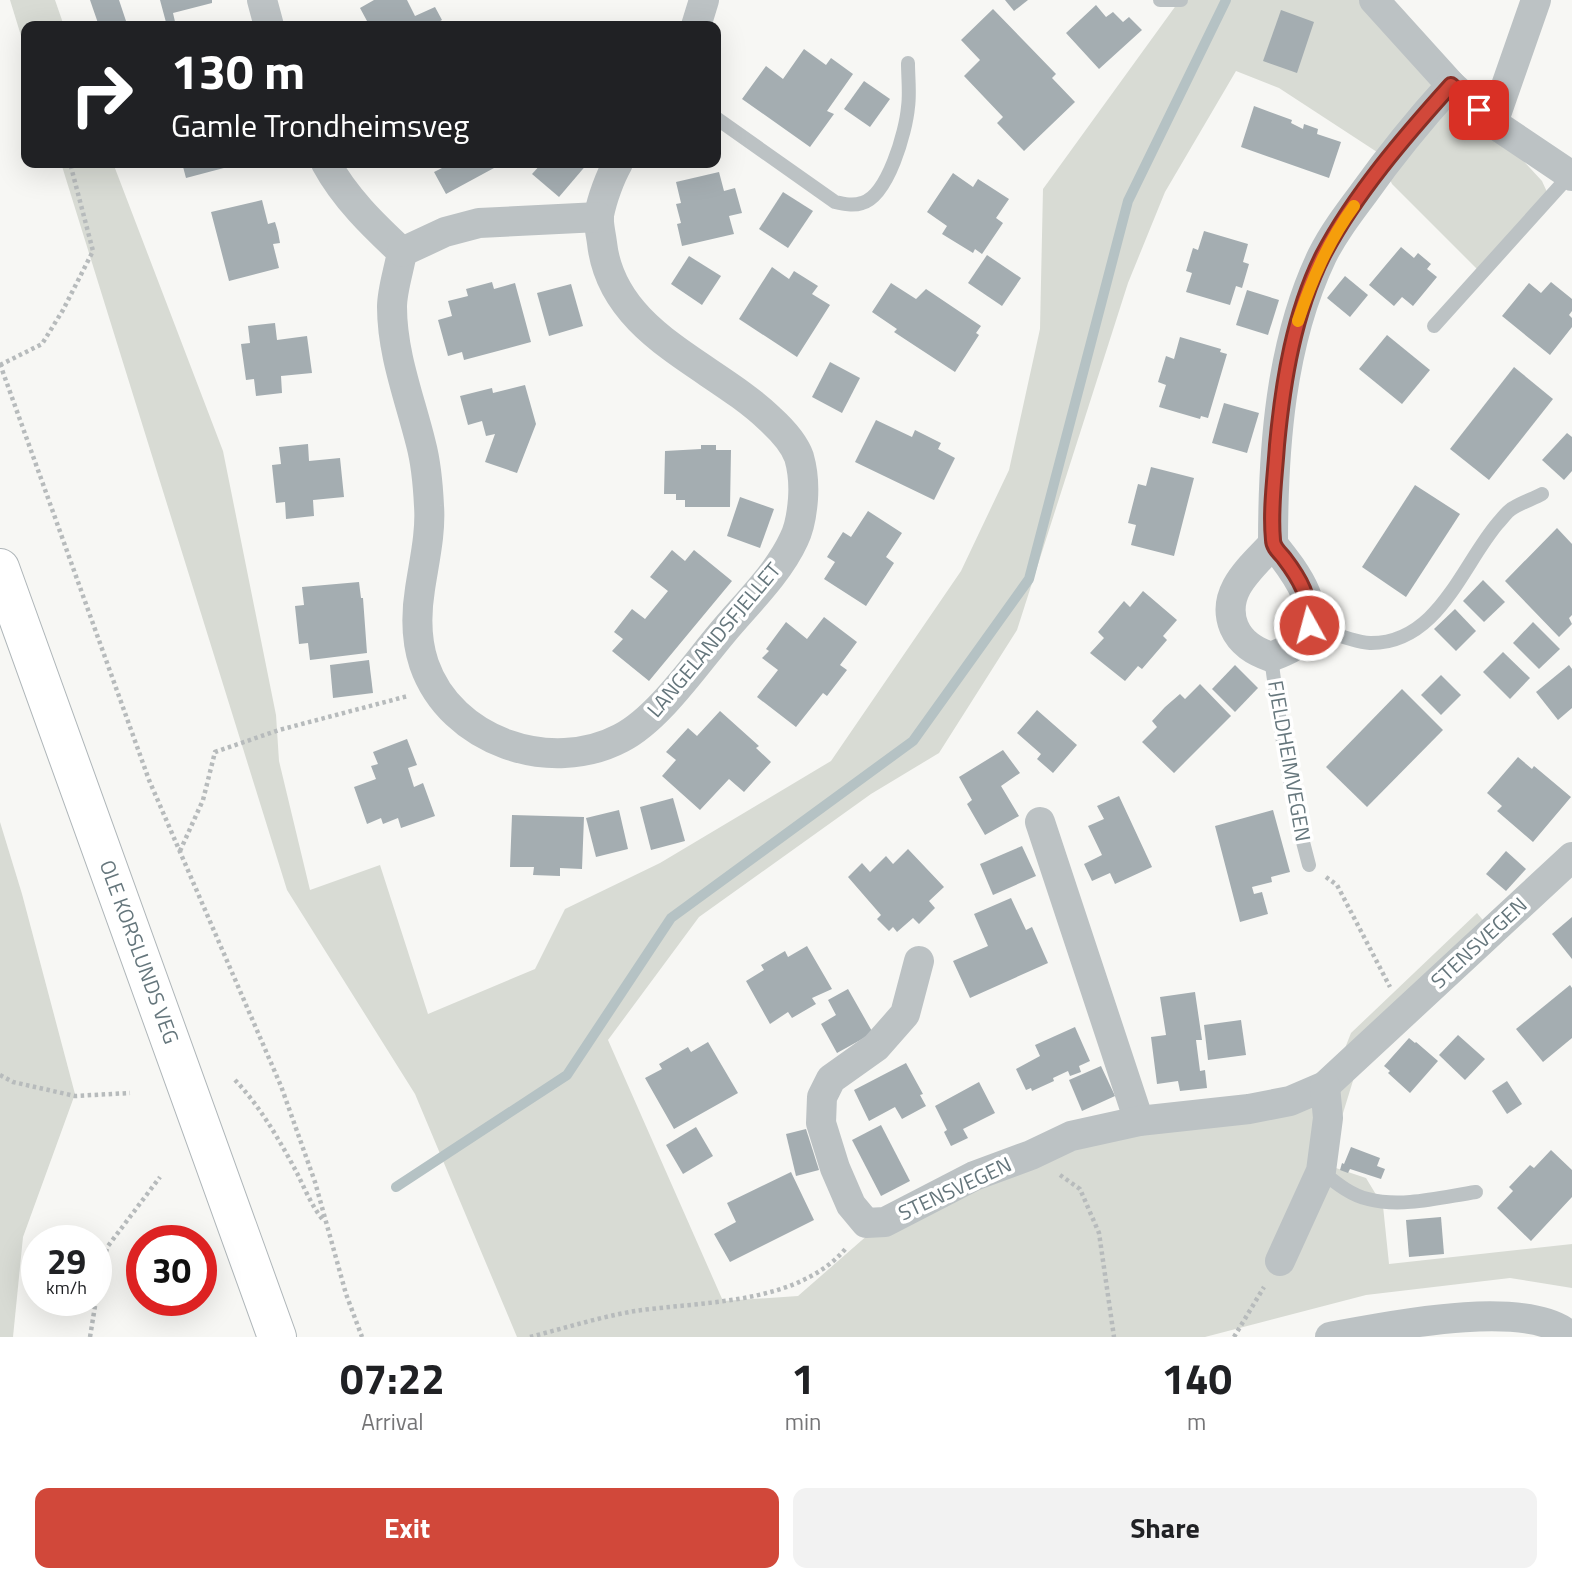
<!DOCTYPE html>
<style>
body{margin:0;font-family:"Titillium Web",sans-serif;background:#f2f2f2;color:#202124;height:100vh;display:flex;flex-direction:column;font-size:26px;white-space:nowrap}
*{box-sizing:border-box;margin:0}
p{font-size:23px;color:#757577}
.icon{flex:none;width:38px;height:38px;fill:none;stroke:currentColor;stroke-width:2;stroke-linecap:round;stroke-linejoin:round}
.map{position:relative;height:1337px;overflow:hidden}
.details{display:flex;flex-direction:column;background:#fff;flex:1}
.details>*{flex:none}
.hud{position:absolute;left:21px;top:21px;width:700px;height:147px;border-radius:14px;box-shadow:0 7px 28px #0002;background:#202124;color:#fff;overflow:hidden}
.speed{position:absolute;left:21px;top:1225px;display:flex;gap:14px;font-size:35px;font-weight:700;text-align:center}
.speed>*{display:grid;place-content:center;width:91px;height:91px;border-radius:50%;background:#fff;box-shadow:0 7px 28px #0002;line-height:1}
.speed small{font-size:18px;font-weight:400}
.speed .limit{border:10px solid #d22;background:#fff;color:#111}
.pin{position:absolute;display:grid;place-items:center;width:60px;height:60px;color:#fff;margin:-30px;border-radius:14px;box-shadow:0 4px 10px #0006}
.me{position:absolute;width:77px;margin:-38px;rotate:353deg;stroke-linejoin:round;filter:drop-shadow(0 0 5px #0008)}
.turn{display:flex;align-items:center;gap:24px;height:147px;padding:0 35px;font-size:32px}
.turn .icon{width:91px;height:91px;stroke-width:2.5}
.turn b{display:block;font-size:49px;line-height:60px}
.eta{display:flex;justify-content:space-evenly;align-items:center;height:119px;text-align:center}
.eta b{font-size:42px;font-weight:700;line-height:49px}
.cta{display:flex;gap:14px;margin-top:auto;padding:14px 35px}
.cta a{flex:1;height:80px;border-radius:14px;background:#d1483a;color:#fff;font-size:28px;font-weight:700;line-height:80px;text-align:center}
.cta a+a{background:#f2f2f2;color:#202124}
.map>svg:first-child{display:block}
.green{fill:#d8dbd4}
.lines{fill:none;stroke-linecap:round;stroke-linejoin:round}
.stream{stroke:#b5c2c4;stroke-width:10}
.building{fill:#a4adb1}
.secondary-casing{stroke:#afb6b9;stroke-width:40}
.path{stroke:#b7bbbc;stroke-width:4.5;stroke-dasharray:3.5 3.5;stroke-linecap:butt}
.lane{stroke:#bcc2c4;stroke-width:14}
.street{stroke:#bcc2c4;stroke-width:30}
.secondary{stroke:#fff;stroke-width:38}
.route-casing{stroke:#882f26;stroke-width:18}
.route{stroke:#d1483a;stroke-width:12}
.slow{stroke:#f59e0b;stroke-width:12}
.labels{text-anchor:middle;stroke-width:7;stroke-linejoin:round;paint-order:stroke}
.street-label{font-size:21px;fill:#65767c;stroke:#fff}
</style>
<div class="map">
<svg width="1572" height="1337" viewBox="0 0 1572 1337">
<rect width="100%" height="100%" fill="#f7f7f4"/>
<!-- green -->
<g class="green">
<path d="M 10,0 L 55,0 L 64,26 L 26,26 L 26,52 Z"/>
<path d="M 1175,0 L 1375,0 L 1542,181 L 1552,203 L 1484,276 L 1392,184 L 1377,152 L 1279,88 L 1236,71 L 1165,192 L 1128,283 L 1017,630 L 939,753 L 871,794 L 699,917 L 608,1040 L 723,1301 L 798,1296 L 909,1199 L 1042,1154 L 1330,1086 L 1351,1033 L 1477,913 L 1492,931 L 1360,1058 L 1327,1165 L 1366,1178 L 1383,1206 L 1389,1264 L 1572,1244 L 1572,1288 L 1510,1278 L 1366,1295 L 1205,1337 L 517,1337 L 415,1094 L 287,890 L 61,163 L 113,163 L 223,451 L 276,715 L 279,761 L 310,890 L 380,865 L 428,1014 L 535,969 L 565,909 L 660,863 L 831,761 L 961,571 L 1009,470 L 1040,329 L 1043,189 L 1177,4 Z"/>
<path d="M 0,822 L 22,894 L 75,1094 L 23,1237 L 13,1337 L 0,1337 Z"/>
</g>
<g class="lines">
<!-- stream -->
<path class="stream" d="M 396,1187 L 567,1075 L 671,918 L 913,741 L 1029,579 L 1128,201 L 1226,0"/>
</g>
<!-- building -->
<g class="building">
<path d="M 90,0 L 119,0 L 126,21 L 112,26 L 99,26 Z"/>
<path d="M 160,0 L 212,0 L 212,3 L 173,13 L 176,26 L 167,26 Z"/>
<path d="M 374,0 L 407,0 L 415,16 L 435,7 L 442,20 L 431,26 L 364,26 L 363,23 L 367,21 L 360,8 Z"/>
<path d="M 1005,0 L 1028,0 L 1014,11 Z"/>
<path d="M 1096,5 L 1106,17 L 1113,12 L 1123,22 L 1129,17 L 1142,30 L 1099,69 L 1066,33 Z"/>
<path d="M 993,9 L 1056,74 L 1052,78 L 1075,102 L 1024,151 L 997,123 L 1003,117 L 964,76 L 980,60 L 961,40 Z"/>
<path d="M 1281,10 L 1314,22 L 1297,73 L 1263,61 Z"/>
<path d="M 804,49 L 826,65 L 831,58 L 853,74 L 827,111 L 834,114 L 810,147 L 742,99 L 766,66 L 783,79 Z"/>
<path d="M 864,81 L 890,99 L 870,127 L 844,109 Z"/>
<path d="M 1254,106 L 1292,120 L 1291,123 L 1303,129 L 1304,124 L 1318,129 L 1317,134 L 1341,142 L 1329,178 L 1241,147 Z"/>
<path d="M 182,163 L 239,163 L 239,164 L 186,178 Z"/>
<path d="M 441,163 L 491,163 L 494,168 L 446,194 L 434,172 L 444,167 Z"/>
<path d="M 542,163 L 588,163 L 559,197 L 532,174 Z"/>
<path d="M 719,172 L 724,191 L 735,188 L 742,213 L 729,216 L 734,234 L 682,246 L 677,224 L 681,223 L 676,204 L 681,203 L 676,182 Z"/>
<path d="M 953,173 L 973,187 L 978,179 L 1009,199 L 996,218 L 1003,223 L 982,254 L 975,249 L 973,253 L 942,234 L 947,226 L 927,212 Z"/>
<path d="M 783,192 L 813,211 L 788,248 L 759,229 Z"/>
<path d="M 262,200 L 268,224 L 275,222 L 278,232 L 280,243 L 273,244 L 279,268 L 229,281 L 211,212 Z"/>
<path d="M 1204,231 L 1248,244 L 1243,262 L 1249,264 L 1242,288 L 1236,286 L 1230,305 L 1186,292 L 1192,273 L 1186,271 L 1193,248 L 1198,250 Z"/>
<path d="M 1401,247 L 1414,258 L 1418,253 L 1431,264 L 1427,269 L 1437,277 L 1413,306 L 1402,297 L 1394,306 L 1369,285 Z"/>
<path d="M 987,255 L 1021,278 L 1002,306 L 968,283 Z"/>
<path d="M 689,256 L 721,276 L 702,305 L 671,284 Z"/>
<path d="M 772,267 L 789,279 L 794,271 L 818,286 L 812,294 L 830,305 L 797,357 L 739,319 Z"/>
<path d="M 1345,276 L 1368,295 L 1350,317 L 1327,298 Z"/>
<path d="M 492,282 L 494,289 L 515,283 L 531,342 L 464,360 L 462,352 L 448,356 L 438,320 L 452,316 L 448,301 L 468,296 L 466,289 Z"/>
<path d="M 1551,282 L 1572,299 L 1572,311 L 1569,315 L 1572,318 L 1572,327 L 1550,355 L 1502,316 L 1529,283 L 1541,293 Z"/>
<path d="M 891,283 L 916,299 L 926,289 L 981,326 L 976,333 L 979,335 L 955,372 L 894,332 L 897,329 L 872,312 Z"/>
<path d="M 571,284 L 583,326 L 549,336 L 537,293 Z"/>
<path d="M 1247,290 L 1279,300 L 1268,335 L 1236,325 Z"/>
<path d="M 275,323 L 277,340 L 307,336 L 312,373 L 281,376 L 282,393 L 256,396 L 254,379 L 246,380 L 241,344 L 250,343 L 248,326 Z"/>
<path d="M 1387,335 L 1430,370 L 1402,404 L 1359,369 Z"/>
<path d="M 1180,337 L 1221,349 L 1220,352 L 1227,354 L 1208,418 L 1201,416 L 1200,419 L 1159,407 L 1166,385 L 1158,382 L 1166,356 L 1174,359 Z"/>
<path d="M 830,362 L 860,378 L 842,413 L 812,397 Z"/>
<path d="M 1514,367 L 1553,399 L 1489,480 L 1450,449 Z"/>
<path d="M 525,385 L 536,424 L 517,473 L 485,462 L 495,434 L 486,436 L 482,421 L 468,425 L 460,396 L 492,388 L 493,393 Z"/>
<path d="M 1224,403 L 1259,413 L 1247,453 L 1212,443 Z"/>
<path d="M 876,420 L 912,437 L 915,430 L 941,443 L 938,449 L 955,458 L 934,500 L 855,462 Z"/>
<path d="M 1567,433 L 1572,437 L 1572,471 L 1564,480 L 1542,460 Z"/>
<path d="M 308,444 L 309,461 L 340,458 L 344,497 L 313,500 L 314,516 L 286,519 L 285,502 L 276,503 L 272,465 L 281,464 L 279,447 Z"/>
<path d="M 701,445 L 716,445 L 716,450 L 731,450 L 730,507 L 685,507 L 685,500 L 676,500 L 676,494 L 664,494 L 665,451 L 701,449 Z"/>
<path d="M 1151,467 L 1194,478 L 1174,556 L 1131,545 L 1136,525 L 1128,523 L 1138,484 L 1146,486 Z"/>
<path d="M 1415,485 L 1460,514 L 1406,597 L 1362,567 Z"/>
<path d="M 740,497 L 774,509 L 760,548 L 727,536 Z"/>
<path d="M 868,511 L 902,533 L 886,557 L 894,563 L 866,606 L 824,579 L 835,562 L 827,557 L 843,532 L 851,537 Z"/>
<path d="M 1557,528 L 1572,544 L 1572,615 L 1569,618 L 1572,624 L 1559,637 L 1505,581 Z"/>
<path d="M 672,550 L 685,561 L 694,550 L 732,581 L 649,681 L 612,651 L 623,639 L 614,632 L 632,609 L 645,619 L 668,591 L 650,577 Z"/>
<path d="M 1483,580 L 1505,602 L 1484,622 L 1463,601 Z"/>
<path d="M 359,582 L 361,598 L 363,598 L 367,653 L 310,660 L 308,643 L 299,644 L 295,606 L 304,605 L 302,587 Z"/>
<path d="M 1143,591 L 1177,620 L 1163,636 L 1167,640 L 1142,669 L 1138,666 L 1125,681 L 1090,653 L 1104,638 L 1098,632 L 1124,601 L 1130,607 Z"/>
<path d="M 1455,609 L 1476,631 L 1456,651 L 1434,629 Z"/>
<path d="M 824,617 L 857,642 L 840,665 L 847,670 L 827,696 L 823,693 L 796,727 L 757,697 L 778,670 L 762,658 L 769,651 L 766,649 L 786,622 L 807,639 Z"/>
<path d="M 1533,622 L 1560,649 L 1539,669 L 1513,643 Z"/>
<path d="M 1503,652 L 1530,678 L 1510,699 L 1483,672 Z"/>
<path d="M 369,660 L 373,693 L 333,698 L 330,665 Z"/>
<path d="M 1235,665 L 1258,688 L 1235,712 L 1212,689 Z"/>
<path d="M 1569,665 L 1572,669 L 1572,708 L 1558,720 L 1536,692 Z"/>
<path d="M 1441,675 L 1461,695 L 1441,715 L 1421,695 Z"/>
<path d="M 1200,684 L 1231,716 L 1174,773 L 1142,742 L 1157,727 L 1152,721 L 1165,707 L 1180,694 L 1185,699 Z"/>
<path d="M 1402,689 L 1443,730 L 1367,807 L 1326,767 Z"/>
<path d="M 1037,710 L 1077,745 L 1053,773 L 1037,759 L 1041,754 L 1017,733 Z"/>
<path d="M 720,711 L 759,746 L 756,748 L 771,762 L 744,792 L 729,779 L 700,810 L 662,776 L 676,760 L 666,752 L 688,728 L 697,736 Z"/>
<path d="M 407,739 L 417,765 L 408,768 L 414,787 L 423,783 L 435,816 L 401,828 L 398,818 L 383,824 L 381,818 L 367,824 L 354,787 L 376,779 L 371,766 L 378,764 L 373,752 Z"/>
<path d="M 1003,750 L 1020,773 L 1001,786 L 1019,816 L 985,835 L 967,804 L 972,800 L 959,777 Z"/>
<path d="M 1518,757 L 1532,769 L 1534,766 L 1571,797 L 1533,842 L 1497,811 L 1502,806 L 1487,793 Z"/>
<path d="M 1119,796 L 1152,867 L 1115,884 L 1110,873 L 1092,881 L 1084,864 L 1102,855 L 1088,826 L 1104,819 L 1097,806 Z"/>
<path d="M 673,798 L 685,841 L 651,850 L 640,807 Z"/>
<path d="M 619,810 L 628,849 L 596,857 L 586,818 Z"/>
<path d="M 1273,810 L 1290,872 L 1271,877 L 1272,882 L 1252,887 L 1254,894 L 1262,892 L 1268,914 L 1240,922 L 1215,826 Z"/>
<path d="M 512,815 L 584,817 L 582,869 L 560,868 L 560,876 L 533,875 L 534,867 L 510,867 Z"/>
<path d="M 1022,846 L 1036,876 L 993,895 L 980,864 Z"/>
<path d="M 908,849 L 944,887 L 929,901 L 935,908 L 919,924 L 913,918 L 897,932 L 893,927 L 889,931 L 877,919 L 881,915 L 848,877 L 862,863 L 870,872 L 886,856 L 893,864 Z"/>
<path d="M 1506,851 L 1526,869 L 1506,891 L 1486,874 Z"/>
<path d="M 1011,898 L 1026,930 L 1032,927 L 1048,963 L 970,998 L 953,961 L 988,946 L 974,914 Z"/>
<path d="M 1572,917 L 1572,959 L 1552,934 Z"/>
<path d="M 807,946 L 832,989 L 812,998 L 816,1004 L 792,1018 L 788,1012 L 770,1024 L 746,981 L 764,970 L 761,965 L 785,951 L 788,957 Z"/>
<path d="M 1570,985 L 1572,988 L 1572,1038 L 1543,1062 L 1516,1029 Z"/>
<path d="M 848,989 L 873,1033 L 837,1053 L 821,1024 L 836,1015 L 828,1000 Z"/>
<path d="M 1195,992 L 1202,1040 L 1196,1040 L 1200,1071 L 1205,1070 L 1207,1088 L 1180,1091 L 1178,1081 L 1157,1084 L 1151,1037 L 1166,1035 L 1160,997 Z"/>
<path d="M 1241,1020 L 1246,1055 L 1208,1060 L 1204,1025 Z"/>
<path d="M 1075,1027 L 1090,1061 L 1079,1066 L 1081,1072 L 1070,1076 L 1068,1071 L 1053,1078 L 1054,1081 L 1032,1091 L 1031,1088 L 1026,1090 L 1016,1069 L 1040,1056 L 1035,1045 Z"/>
<path d="M 1458,1035 L 1485,1059 L 1465,1080 L 1439,1055 Z"/>
<path d="M 1409,1038 L 1415,1043 L 1416,1042 L 1438,1061 L 1410,1093 L 1388,1073 L 1390,1071 L 1384,1066 Z"/>
<path d="M 708,1042 L 738,1093 L 674,1129 L 645,1078 L 662,1069 L 659,1064 L 688,1047 L 691,1052 Z"/>
<path d="M 906,1063 L 923,1094 L 920,1095 L 926,1106 L 902,1119 L 895,1107 L 869,1121 L 854,1090 Z"/>
<path d="M 1101,1066 L 1115,1096 L 1082,1111 L 1069,1080 Z"/>
<path d="M 1507,1081 L 1522,1104 L 1507,1114 L 1492,1091 Z"/>
<path d="M 979,1082 L 995,1113 L 963,1129 L 968,1138 L 951,1146 L 944,1132 L 947,1130 L 935,1106 Z"/>
<path d="M 881,1125 L 910,1181 L 881,1196 L 852,1140 Z"/>
<path d="M 696,1127 L 713,1156 L 683,1174 L 666,1145 Z"/>
<path d="M 806,1129 L 819,1170 L 796,1176 L 786,1134 Z"/>
<path d="M 1351,1147 L 1380,1158 L 1377,1166 L 1385,1169 L 1381,1179 L 1350,1169 L 1348,1173 L 1340,1170 L 1342,1163 L 1344,1164 Z"/>
<path d="M 1551,1150 L 1572,1170 L 1572,1197 L 1531,1241 L 1497,1208 L 1513,1191 L 1509,1187 L 1530,1165 L 1534,1168 Z"/>
<path d="M 791,1172 L 814,1220 L 730,1262 L 714,1234 L 736,1222 L 727,1203 Z"/>
<path d="M 1441,1217 L 1444,1254 L 1409,1257 L 1406,1220 Z"/>
</g>
<g class="lines">
<defs>
<path id="secondary" d="M 0,568 L 277,1337"/>
</defs>
<!-- secondary casing -->
<use href="#secondary" class="secondary-casing"/>
<!-- path -->
<g class="path">
<path d="M 0,364 L 149,780 L 281,1086 L 315,1182 L 346,1294 L 362,1337"/>
<path d="M 0,365 L 42,344 L 63,310 L 93,251 L 70,163"/>
<path d="M 180,851 L 203,800 L 215,752 L 279,730 L 408,696"/>
<path d="M 1326,877 L 1337,885 L 1390,987"/>
<path d="M 0,1075 L 13,1082 L 75,1096 L 130,1093"/>
<path d="M 235,1080 C 260,1106 280,1141 297,1173 C 305,1189 312,1207 324,1221"/>
<path d="M 1060,1175 L 1080,1189 L 1099,1233 L 1114,1337"/>
<path d="M 96,1300 L 102,1263 L 108,1246 L 160,1177"/>
<path d="M 90,1337 L 96,1300"/>
<path d="M 530,1337 C 565,1328 600,1317 635,1311 C 704,1301 799,1305 847,1247"/>
<path d="M 1234,1337 L 1264,1287"/>
</g>
<!-- lane -->
<g class="lane">
<path d="M 1160,0 L 1181,0"/>
<path d="M 716,118 L 835,202 C 844,204 853,206 862,203 C 888,196 906,131 908,107 C 910,93 908,78 908,63"/>
<path d="M 1434,326 L 1570,175"/>
<path d="M 1309,625 C 1326,631 1353,642 1370,643 C 1438,644 1462,565 1498,523 C 1503,518 1507,511 1513,508 C 1522,502 1533,499 1542,494"/>
<path d="M 1271,657 C 1280,727 1290,796 1309,865"/>
<path d="M 1321,1171 C 1335,1182 1350,1195 1368,1199 C 1402,1208 1442,1197 1476,1192"/>
</g>
<!-- street -->
<g class="street">
<path d="M 262,0 L 269,26"/>
<path d="M 1374,0 L 1451,85 L 1493,123 L 1572,176"/>
<path d="M 696,26 L 704,0"/>
<path d="M 1493,123 L 1536,0"/>
<path d="M 326,163 C 345,198 373,225 402,252 C 399,270 392,290 392,307 C 392,354 410,399 421,444 C 426,463 428,485 429,506 C 431,533 424,562 420,589 C 416,614 416,640 424,664 C 451,742 551,775 621,738 C 658,719 695,665 722,633 C 746,604 778,574 794,539 C 800,527 802,512 803,499 C 804,484 803,471 799,457 C 794,443 781,429 770,419 C 713,364 612,334 602,243 C 601,234 598,224 599,215 C 602,199 610,177 618,163"/>
<path d="M 402,252 L 445,232 L 479,223 L 599,217"/>
<path d="M 1273,544 C 1273,449 1280,344 1322,256 C 1333,234 1348,214 1363,194 C 1390,156 1419,120 1451,85"/>
<path d="M 1273,544 C 1293,569 1332,617 1296,645 C 1288,651 1279,653 1271,657 C 1254,651 1241,643 1234,627 C 1220,592 1251,568 1273,544 Z"/>
<path d="M 1040,822 L 1139,1121"/>
<path d="M 919,961 L 905,1014 L 876,1047 L 831,1079 L 822,1097 L 821,1123 L 835,1168 L 851,1205 L 866,1223 L 885,1222 L 974,1176 L 1031,1155 L 1071,1136 L 1139,1121 L 1249,1109 L 1290,1101 L 1325,1086 L 1572,857"/>
<path d="M 1280,1261 L 1321,1171 L 1328,1118 L 1325,1086"/>
<path d="M 1330,1337 C 1384,1327 1530,1296 1571,1337"/>
</g>
<!-- secondary -->
<use href="#secondary" class="secondary"/>
</g>
<g class="lines">
<defs>
<path id="route" d="M 1309,625 C 1311,598 1300,579 1284,558 C 1279,552 1273,547 1273,540 C 1270,509 1275,476 1277,445 C 1283,381 1294,313 1323,255 C 1355,194 1405,136 1451,85 L 1479,110"/>
</defs>
<!-- route casing -->
<use href="#route" class="route-casing"/>
<!-- route -->
<use href="#route" class="route"/>
<!-- slow -->
<path class="slow" d="M 1298,321 C 1312,279 1328,242 1354,206"/>
</g>
<g class="labels">
<!-- street labels -->
<g class="street-label">
<text transform="translate(714 640) rotate(-50)" y="7">LANGELANDSFJELLET</text>
<text transform="translate(1289 761) rotate(80)" y="7">FJELDHEIMVEGEN</text>
<text transform="translate(1479 943) rotate(-43)" y="7">STENSVEGEN</text>
<text transform="translate(139 952) rotate(70)" y="7">OLE KORSLUNDS VEG</text>
<text transform="translate(955 1189) rotate(-25)" y="7">STENSVEGEN</text>
</g>
</g>
</svg>
<div class="speed"><div>29<small>km/h</small></div><div class="limit">30</div></div>
<div class="pin" style="left:1479px;top:110px;background:#d93025"><svg class="icon" aria-label="arrive" viewBox="0 0 24 24"><path d="M6 21V4h12l-3 4 3 4H6"/></svg></div>
<svg class="me" style="left:1309px;top:625px" viewBox="-20 -20 40 40"><circle r="17" fill="#d1483a" stroke="#fff" stroke-width="3"/><path d="M0-11L8 9 0 5-8 9z" fill="#fff"/></svg>
<div class="hud">
<div class="turn"><svg class="icon" aria-label="right" viewBox="0 0 24 24"><path d="M7 20v-9h11M14 6l5 5-5 5"/></svg><div><b>130 m</b>Gamle Trondheimsveg</div></div>
</div>
</div>
<section class="details">
<div class="eta">
<div><b>07:22</b><p>Arrival</p></div>
<div><b>1</b><p>min</p></div>
<div><b>140</b><p>m</p></div>
</div>
<div class="cta"><a>Exit</a><a>Share</a></div>
</section>
